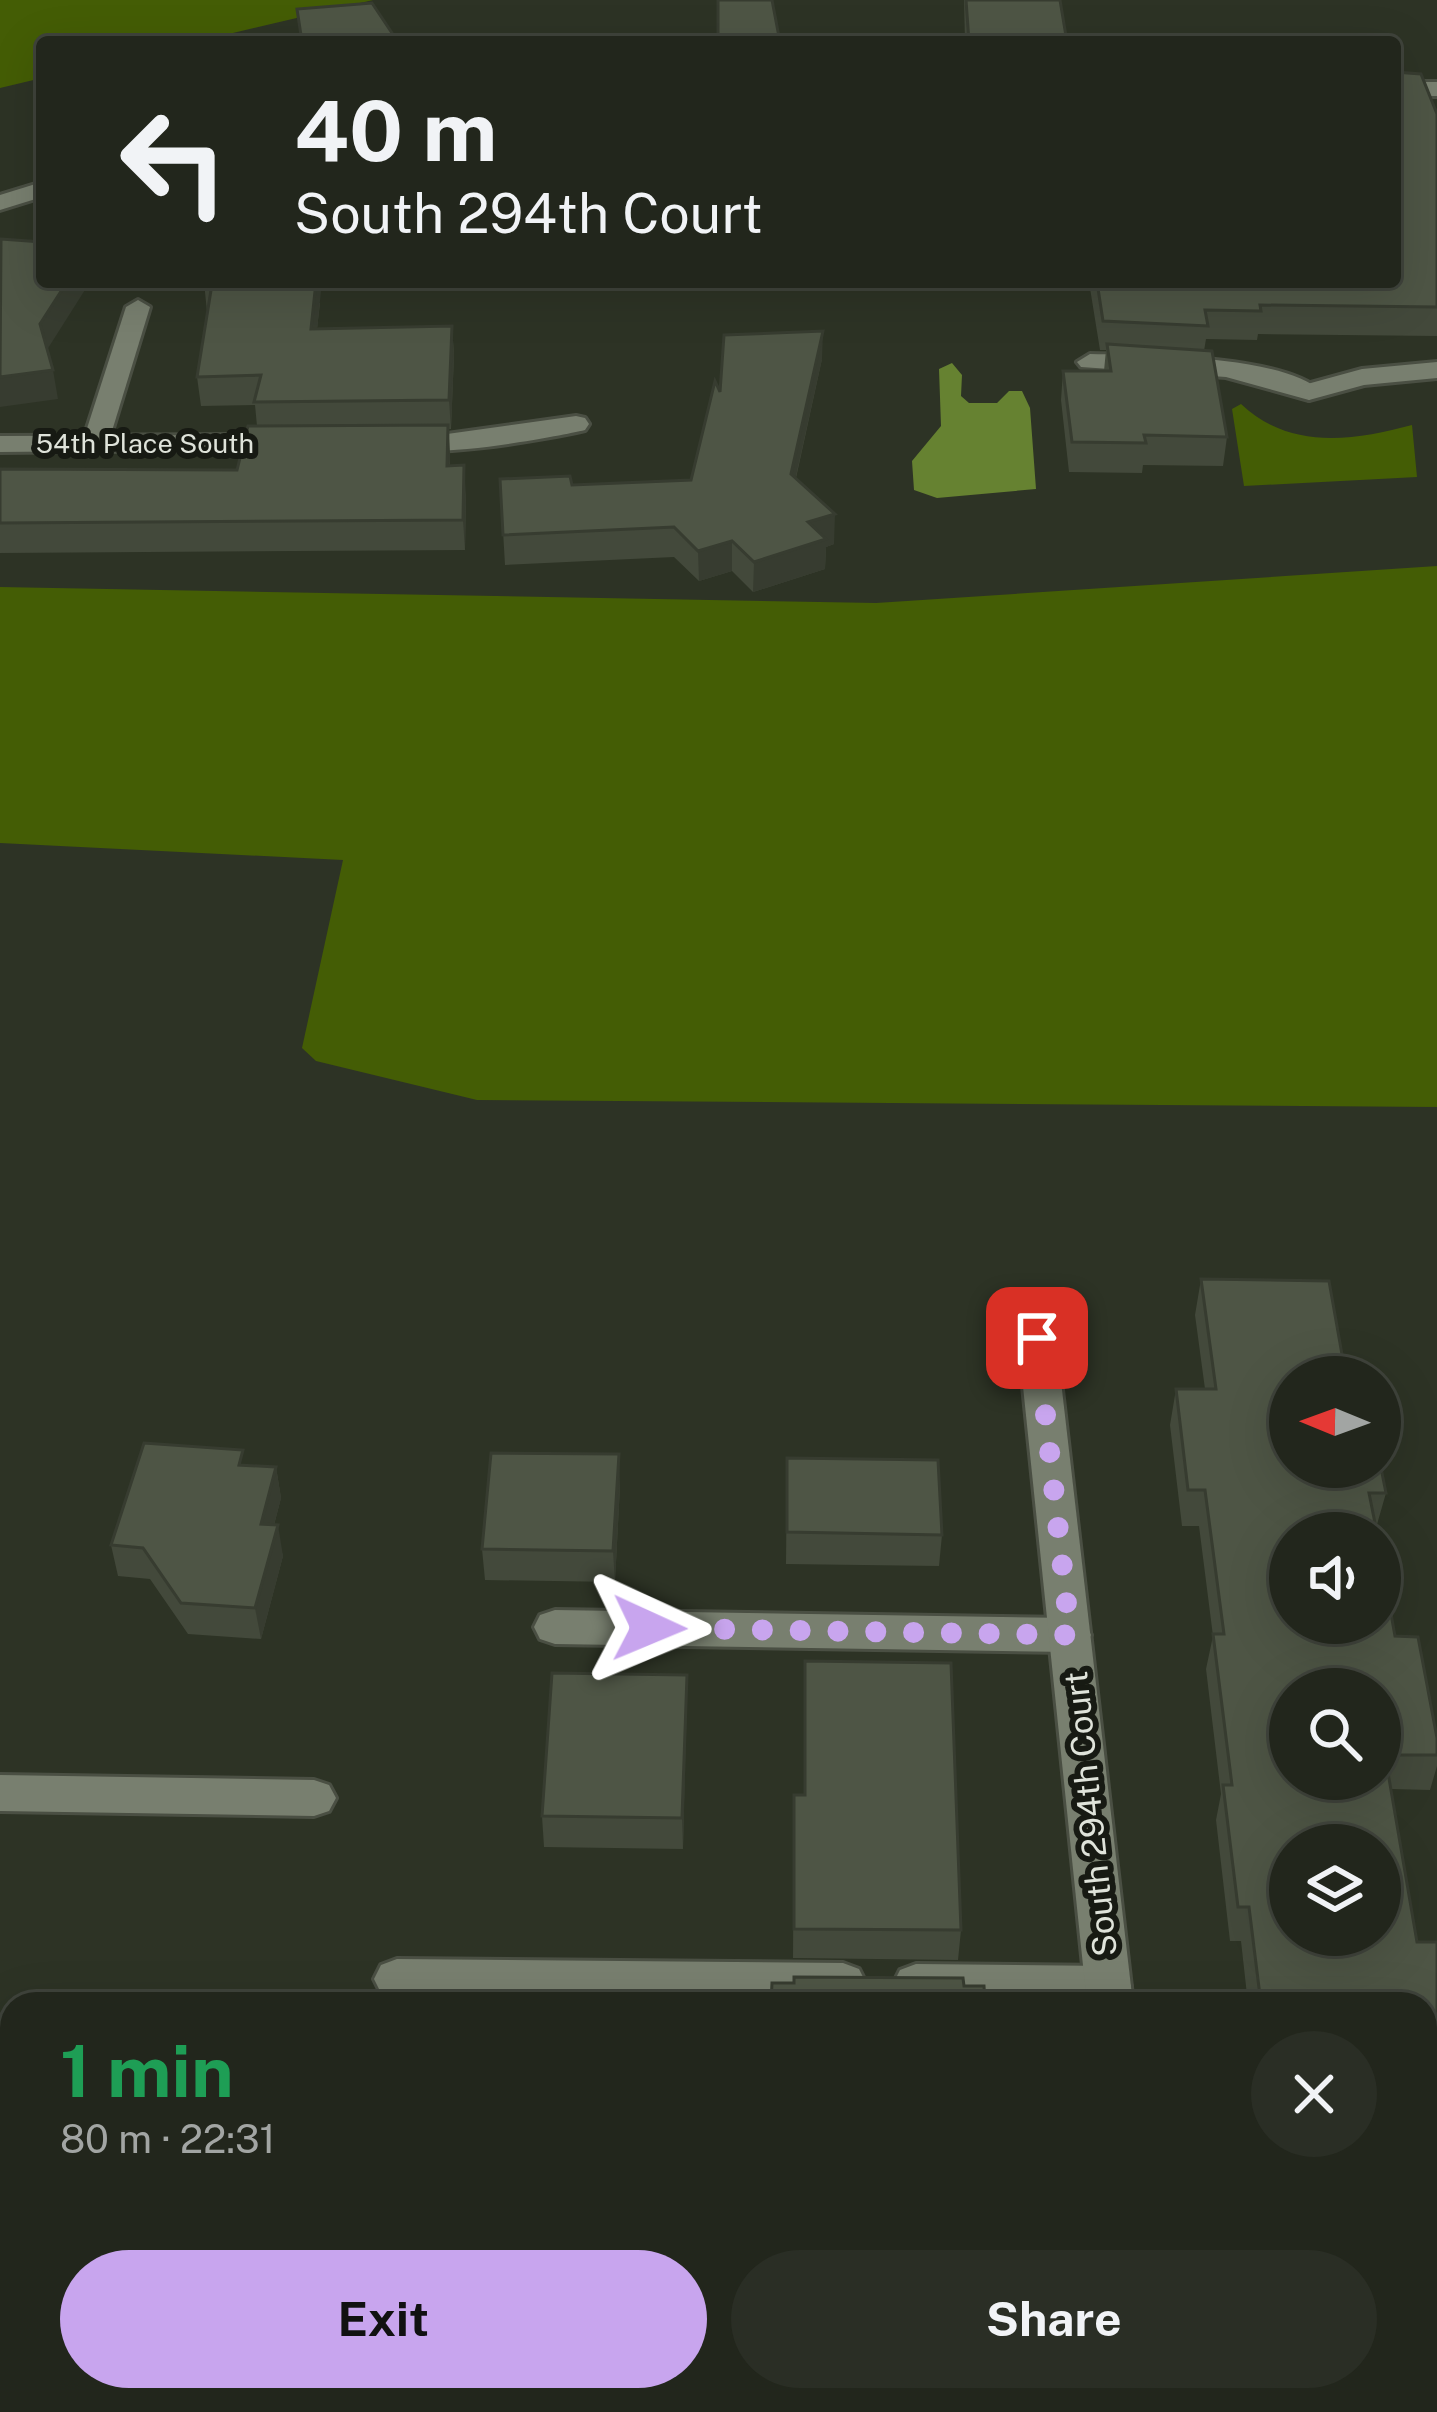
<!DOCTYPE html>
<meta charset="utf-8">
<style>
body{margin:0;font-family:"Public Sans",sans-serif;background:#2a2e25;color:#f1f3f6;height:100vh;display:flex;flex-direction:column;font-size:45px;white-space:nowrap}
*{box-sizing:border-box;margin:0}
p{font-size:39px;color:#a2a5a3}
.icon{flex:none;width:66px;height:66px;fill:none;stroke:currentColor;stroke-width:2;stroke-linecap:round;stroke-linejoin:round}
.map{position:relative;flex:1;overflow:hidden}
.sheet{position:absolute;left:0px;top:1992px;width:1437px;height:420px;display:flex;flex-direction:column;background:#22261c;border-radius:36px 36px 0 0;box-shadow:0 12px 48px #0002,0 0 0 3px #3f433b}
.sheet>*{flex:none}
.banner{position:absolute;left:36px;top:36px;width:1365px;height:252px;border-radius:12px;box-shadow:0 12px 48px #0002,0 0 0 3px #3f433b;background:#22261c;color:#f1f3f6;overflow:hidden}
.needle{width:78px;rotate:271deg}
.buttons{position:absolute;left:1269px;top:1356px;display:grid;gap:24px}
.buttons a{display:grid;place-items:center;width:132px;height:132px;border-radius:50%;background:#22261c;box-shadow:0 12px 48px #0002,0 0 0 3px #3f433b;font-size:60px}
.pin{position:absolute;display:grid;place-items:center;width:102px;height:102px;color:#fff;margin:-51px;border-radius:24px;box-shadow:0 6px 18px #0006}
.me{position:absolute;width:132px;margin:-66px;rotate:91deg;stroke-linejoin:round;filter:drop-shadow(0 0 9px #0008)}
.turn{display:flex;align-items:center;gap:42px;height:252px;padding:0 60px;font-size:54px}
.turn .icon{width:156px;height:156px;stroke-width:2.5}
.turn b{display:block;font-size:84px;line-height:102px}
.round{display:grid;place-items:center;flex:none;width:126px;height:126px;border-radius:63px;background:#2a2e25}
.headline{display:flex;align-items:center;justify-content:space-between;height:204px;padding:0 60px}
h1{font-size:72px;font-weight:700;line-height:90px;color:#1e9e55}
.button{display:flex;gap:24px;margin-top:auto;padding:24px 60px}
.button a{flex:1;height:138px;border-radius:72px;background:#c8a5ee;color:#111;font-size:48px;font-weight:700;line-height:138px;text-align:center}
.button a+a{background:#2a2e25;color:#f1f3f6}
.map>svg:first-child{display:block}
.green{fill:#445d05}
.water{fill:#668231}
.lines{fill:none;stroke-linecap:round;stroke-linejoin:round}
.lane-casing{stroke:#4a4f43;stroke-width:6}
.street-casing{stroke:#4a4f43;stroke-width:6}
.lane{fill:#787f6f;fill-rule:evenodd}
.street{fill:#787f6f;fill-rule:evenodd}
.wall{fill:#43493b;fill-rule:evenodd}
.shaded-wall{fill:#373c30}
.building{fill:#4e5545;stroke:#373c30;stroke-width:3;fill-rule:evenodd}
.route{stroke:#c8a5ee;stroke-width:21;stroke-dasharray:0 37.8}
.labels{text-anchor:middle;stroke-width:12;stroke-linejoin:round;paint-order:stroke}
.far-street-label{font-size:27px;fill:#dfe3da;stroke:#171a13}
.street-label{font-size:33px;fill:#dfe3da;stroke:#171a13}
</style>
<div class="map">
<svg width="1437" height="2412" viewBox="0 0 1437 2412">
<rect width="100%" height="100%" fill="#2d3325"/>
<!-- green -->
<g class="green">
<path d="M 0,0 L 373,0 L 195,42 L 42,42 L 42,78 L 0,88 Z"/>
<path d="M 1241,404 C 1289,450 1353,441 1412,425 L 1417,477 L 1244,486 L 1232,409 Z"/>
<path d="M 1437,566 L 1437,1107 L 477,1100 L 316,1061 L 302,1048 L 343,860 L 0,843 L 0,587 L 876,603 Z"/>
</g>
<!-- water -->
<path class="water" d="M 952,363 L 962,375 L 961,396 L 969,403 L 997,403 L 1009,391 L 1022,391 L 1030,408 L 1036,489 L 937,498 L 914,490 L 912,461 L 941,426 L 939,369 Z"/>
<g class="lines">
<defs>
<g id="lane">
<path d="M 138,300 L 150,307 L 108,444 L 104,450 L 86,450 L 82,444 L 126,307 Z"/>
<path d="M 1090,354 C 1143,355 1284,355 1322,392 L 1309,400 L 1226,377 L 1081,367 L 1077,362 Z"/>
<path d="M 555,1610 L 1070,1618 L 1085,1623 L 1091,1635 L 1085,1647 L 1070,1652 L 555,1644 L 540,1639 L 534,1627 L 540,1615 Z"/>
<path d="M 397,1959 L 843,1963 L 859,1969 L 866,1983 L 859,1997 L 843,2003 L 397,1999 L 381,1993 L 374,1979 L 381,1965 Z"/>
<path d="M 916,1964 L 1108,1966 L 1124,1972 L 1131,1986 L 1124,2000 L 1114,2004 L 915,2004 L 900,1998 L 893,1984 L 900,1970 Z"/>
</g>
<g id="street">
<rect x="1395" y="82" width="42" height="14"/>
<path d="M 42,182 L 42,197 L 0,210 L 0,195 Z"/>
<path d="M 1437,362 L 1437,378 L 1364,385 L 1309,400 L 1296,392 L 1300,386 L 1362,369 Z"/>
<path d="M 576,416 L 585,418 L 589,424 L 585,430 C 551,438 409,464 387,443 L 400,435 L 440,435 Z"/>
<path d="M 290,435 L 299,437 L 303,443 L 299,449 L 0,452 L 0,436 Z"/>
<path d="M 1037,1324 L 1050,1328 L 1056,1338 L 1133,2004 L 1087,2004 L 1018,1338 L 1024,1328 Z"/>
<path d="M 0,1775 L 314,1780 L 329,1785 L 336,1798 L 329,1811 L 314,1816 L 0,1811 Z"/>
<path d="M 1128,2400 L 1178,2400 L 1180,2412 L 1130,2412 Z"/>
</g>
</defs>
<!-- lane casing -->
<use href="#lane" class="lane-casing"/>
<!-- street casing -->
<use href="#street" class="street-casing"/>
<!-- lane -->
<use href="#lane" class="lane"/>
<!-- street -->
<use href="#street" class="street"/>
</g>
<!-- wall -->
<g class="wall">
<path d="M 964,0 L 1060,0 L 1067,42 L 965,42 Z"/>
<path d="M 1396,72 L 1437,114 L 1437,336 L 1258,334 L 1257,340 L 1206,339 L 1204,351 L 1227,437 L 1223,466 L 1143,465 L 1142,473 L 1069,472 L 1061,400 L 1063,371 L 1104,371 L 1106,350 L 1100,350 L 1089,282 L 1395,282 Z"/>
<path d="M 204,282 L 320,303 L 317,329 L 452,326 L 454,355 L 451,429 L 449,429 L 450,465 L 466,495 L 465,550 L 0,553 L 0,469 L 237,470 L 257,426 L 255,405 L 201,406 L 197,377 L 207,312 Z"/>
<path d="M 822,359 L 796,478 L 834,544 L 826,547 L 825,569 L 753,592 L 732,571 L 699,581 L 674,557 L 505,565 L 500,479 L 572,485 L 691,480 Z"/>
<path d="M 1201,1279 L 1329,1281 L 1346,1377 L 1290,1377 L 1290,1467 L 1380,1467 L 1380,1463 L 1386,1493 L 1376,1528 L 1377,1533 L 1290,1533 L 1290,1623 L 1380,1623 L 1380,1552 L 1395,1636 L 1418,1637 L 1437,1738 L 1437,1766 L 1430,1790 L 1391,1789 L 1417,1942 L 1437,1942 L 1437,2412 L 1313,2412 L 1311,2400 L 1425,2400 L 1425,2004 L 1248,2004 L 1241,1941 L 1230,1941 L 1216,1820 L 1221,1794 L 1206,1669 L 1213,1636 L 1199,1526 L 1182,1526 L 1170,1425 L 1176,1389 L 1205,1389 L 1195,1315 ZM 1290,1689 L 1380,1689 L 1380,1779 L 1290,1779 ZM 1290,1845 L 1380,1845 L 1380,1935 L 1290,1935 Z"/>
<path d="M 787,1458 L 942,1535 L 939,1566 L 786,1564 Z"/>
<path d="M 246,1465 L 276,1467 L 281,1498 L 274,1525 L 283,1556 L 261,1639 L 188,1634 L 150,1579 L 118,1576 L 111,1545 Z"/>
<path d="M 620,1486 L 615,1582 L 485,1580 L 482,1549 Z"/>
<path d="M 805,1661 L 961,1930 L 958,1960 L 793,1958 L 794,1795 L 804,1795 Z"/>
<path d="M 687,1675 L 683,1849 L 544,1847 L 542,1816 Z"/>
</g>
<!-- shaded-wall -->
<g class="shaded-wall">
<path d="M 67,282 L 90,282 L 45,353 L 40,324 Z"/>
<path d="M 300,282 L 322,282 L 314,358 Z"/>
<path d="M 452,326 L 454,355 L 451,429 L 449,400 Z"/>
<path d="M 823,331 L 822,359 L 790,503 L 791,474 Z"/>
<path d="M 53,370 L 58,399 L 0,407 L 0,377 Z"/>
<path d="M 448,425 L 450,454 L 449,495 L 447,466 Z"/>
<path d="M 464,465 L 466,495 L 465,550 L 463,520 Z"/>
<path d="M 835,514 L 834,544 L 826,547 L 825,569 L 753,592 L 754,562 L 808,522 Z"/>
<path d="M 732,541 L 732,571 L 699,581 L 698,551 Z"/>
<path d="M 619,1454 L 620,1486 L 615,1582 L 613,1551 Z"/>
<path d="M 276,1467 L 281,1498 L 266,1555 L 261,1524 Z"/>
<path d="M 278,1525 L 283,1556 L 261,1639 L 255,1608 Z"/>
<path d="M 687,1675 L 687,1705 L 683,1849 L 682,1818 Z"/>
<path d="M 3,2055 L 12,2082 L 0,2160 L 0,2070 Z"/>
</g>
<!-- building -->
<g class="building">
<path d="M 718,0 L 772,0 L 780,42 L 718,42 Z"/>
<path d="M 966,0 L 1060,0 L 1067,42 L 969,42 Z"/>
<path d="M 372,3 L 398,42 L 302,42 L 297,9 Z"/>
<path d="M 1395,59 L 1396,72 L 1421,74 L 1437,114 L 1437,307 L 1260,305 L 1261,311 L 1205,310 L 1208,326 L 1103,321 L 1097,282 L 1395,282 Z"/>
<path d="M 1,239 L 42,242 L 42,282 L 67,282 L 40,324 L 53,370 L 0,377 Z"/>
<path d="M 204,282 L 316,282 L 311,329 L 452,326 L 449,400 L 254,402 L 261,375 L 197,377 L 212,284 L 203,284 Z"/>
<path d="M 823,331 L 791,474 L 835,514 L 808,522 L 826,539 L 754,562 L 732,541 L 698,551 L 674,527 L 503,535 L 500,479 L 570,476 L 572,485 L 691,480 L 715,381 L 720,392 L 724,335 Z"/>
<path d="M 1107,344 L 1212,351 L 1227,437 L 1144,435 L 1146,443 L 1072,442 L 1063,371 L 1111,371 Z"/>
<path d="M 448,425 L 447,466 L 464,465 L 463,520 L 0,523 L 0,469 L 237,470 L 248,426 Z"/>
<path d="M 1201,1279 L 1329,1281 L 1346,1377 L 1290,1377 L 1290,1467 L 1380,1467 L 1380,1463 L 1386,1493 L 1369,1493 L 1377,1533 L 1290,1533 L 1290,1623 L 1380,1623 L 1380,1552 L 1395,1636 L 1418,1637 L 1437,1738 L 1437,1755 L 1385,1755 L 1417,1942 L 1437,1942 L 1437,2412 L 1327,2412 L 1325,2400 L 1425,2400 L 1425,2004 L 1261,2004 L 1249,1907 L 1238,1907 L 1223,1785 L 1232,1785 L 1213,1634 L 1224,1634 L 1205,1490 L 1188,1490 L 1176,1389 L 1216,1389 ZM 1290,1689 L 1380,1689 L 1380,1779 L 1290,1779 ZM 1290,1845 L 1380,1845 L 1380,1935 L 1290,1935 Z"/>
<path d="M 144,1443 L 243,1450 L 239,1465 L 276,1467 L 261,1524 L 278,1525 L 255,1608 L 181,1603 L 143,1548 L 111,1545 Z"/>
<path d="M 491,1453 L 619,1454 L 613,1551 L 482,1549 Z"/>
<path d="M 787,1458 L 938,1460 L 942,1535 L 787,1532 Z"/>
<path d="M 805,1661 L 951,1663 L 961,1930 L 794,1929 L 794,1795 L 805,1795 Z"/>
<path d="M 552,1673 L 687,1675 L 682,1818 L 542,1816 Z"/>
<path d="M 794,1977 L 963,1978 L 964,1986 L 984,1986 L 985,2004 L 771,2004 L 772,1983 L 794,1983 Z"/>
</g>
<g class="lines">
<!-- route -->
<path class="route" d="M 649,1628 L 1070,1635 L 1037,1338"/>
</g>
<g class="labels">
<!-- far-street labels -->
<g class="far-street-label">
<text x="145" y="453">54th Place South</text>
</g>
<!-- street labels -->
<g class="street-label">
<text transform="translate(1090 1814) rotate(-96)" y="12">South 294th Court</text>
</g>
</g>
</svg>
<div class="buttons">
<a><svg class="needle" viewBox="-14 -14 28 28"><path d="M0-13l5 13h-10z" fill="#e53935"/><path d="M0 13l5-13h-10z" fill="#a2a5a3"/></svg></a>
<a><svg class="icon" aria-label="sound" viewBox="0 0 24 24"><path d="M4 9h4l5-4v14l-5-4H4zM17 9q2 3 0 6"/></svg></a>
<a><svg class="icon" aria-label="search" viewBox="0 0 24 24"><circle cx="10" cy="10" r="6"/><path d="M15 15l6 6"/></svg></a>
<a><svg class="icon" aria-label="layers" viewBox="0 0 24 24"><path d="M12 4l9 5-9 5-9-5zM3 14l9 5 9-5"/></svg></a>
</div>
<div class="pin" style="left:1037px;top:1338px;background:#d93025"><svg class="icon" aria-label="arrive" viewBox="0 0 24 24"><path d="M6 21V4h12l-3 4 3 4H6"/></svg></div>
<svg class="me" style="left:649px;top:1628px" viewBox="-20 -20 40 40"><path d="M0-17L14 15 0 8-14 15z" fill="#c8a5ee" stroke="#fff" stroke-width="4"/></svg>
<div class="banner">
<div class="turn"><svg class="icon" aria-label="left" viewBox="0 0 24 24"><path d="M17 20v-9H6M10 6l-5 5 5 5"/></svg><div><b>40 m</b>South 294th Court</div></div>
</div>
<section class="sheet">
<div class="headline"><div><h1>1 min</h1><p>80 m · 22:31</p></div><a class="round"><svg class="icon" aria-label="close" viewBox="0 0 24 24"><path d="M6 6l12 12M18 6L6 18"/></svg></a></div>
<div class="button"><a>Exit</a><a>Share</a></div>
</section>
</div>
